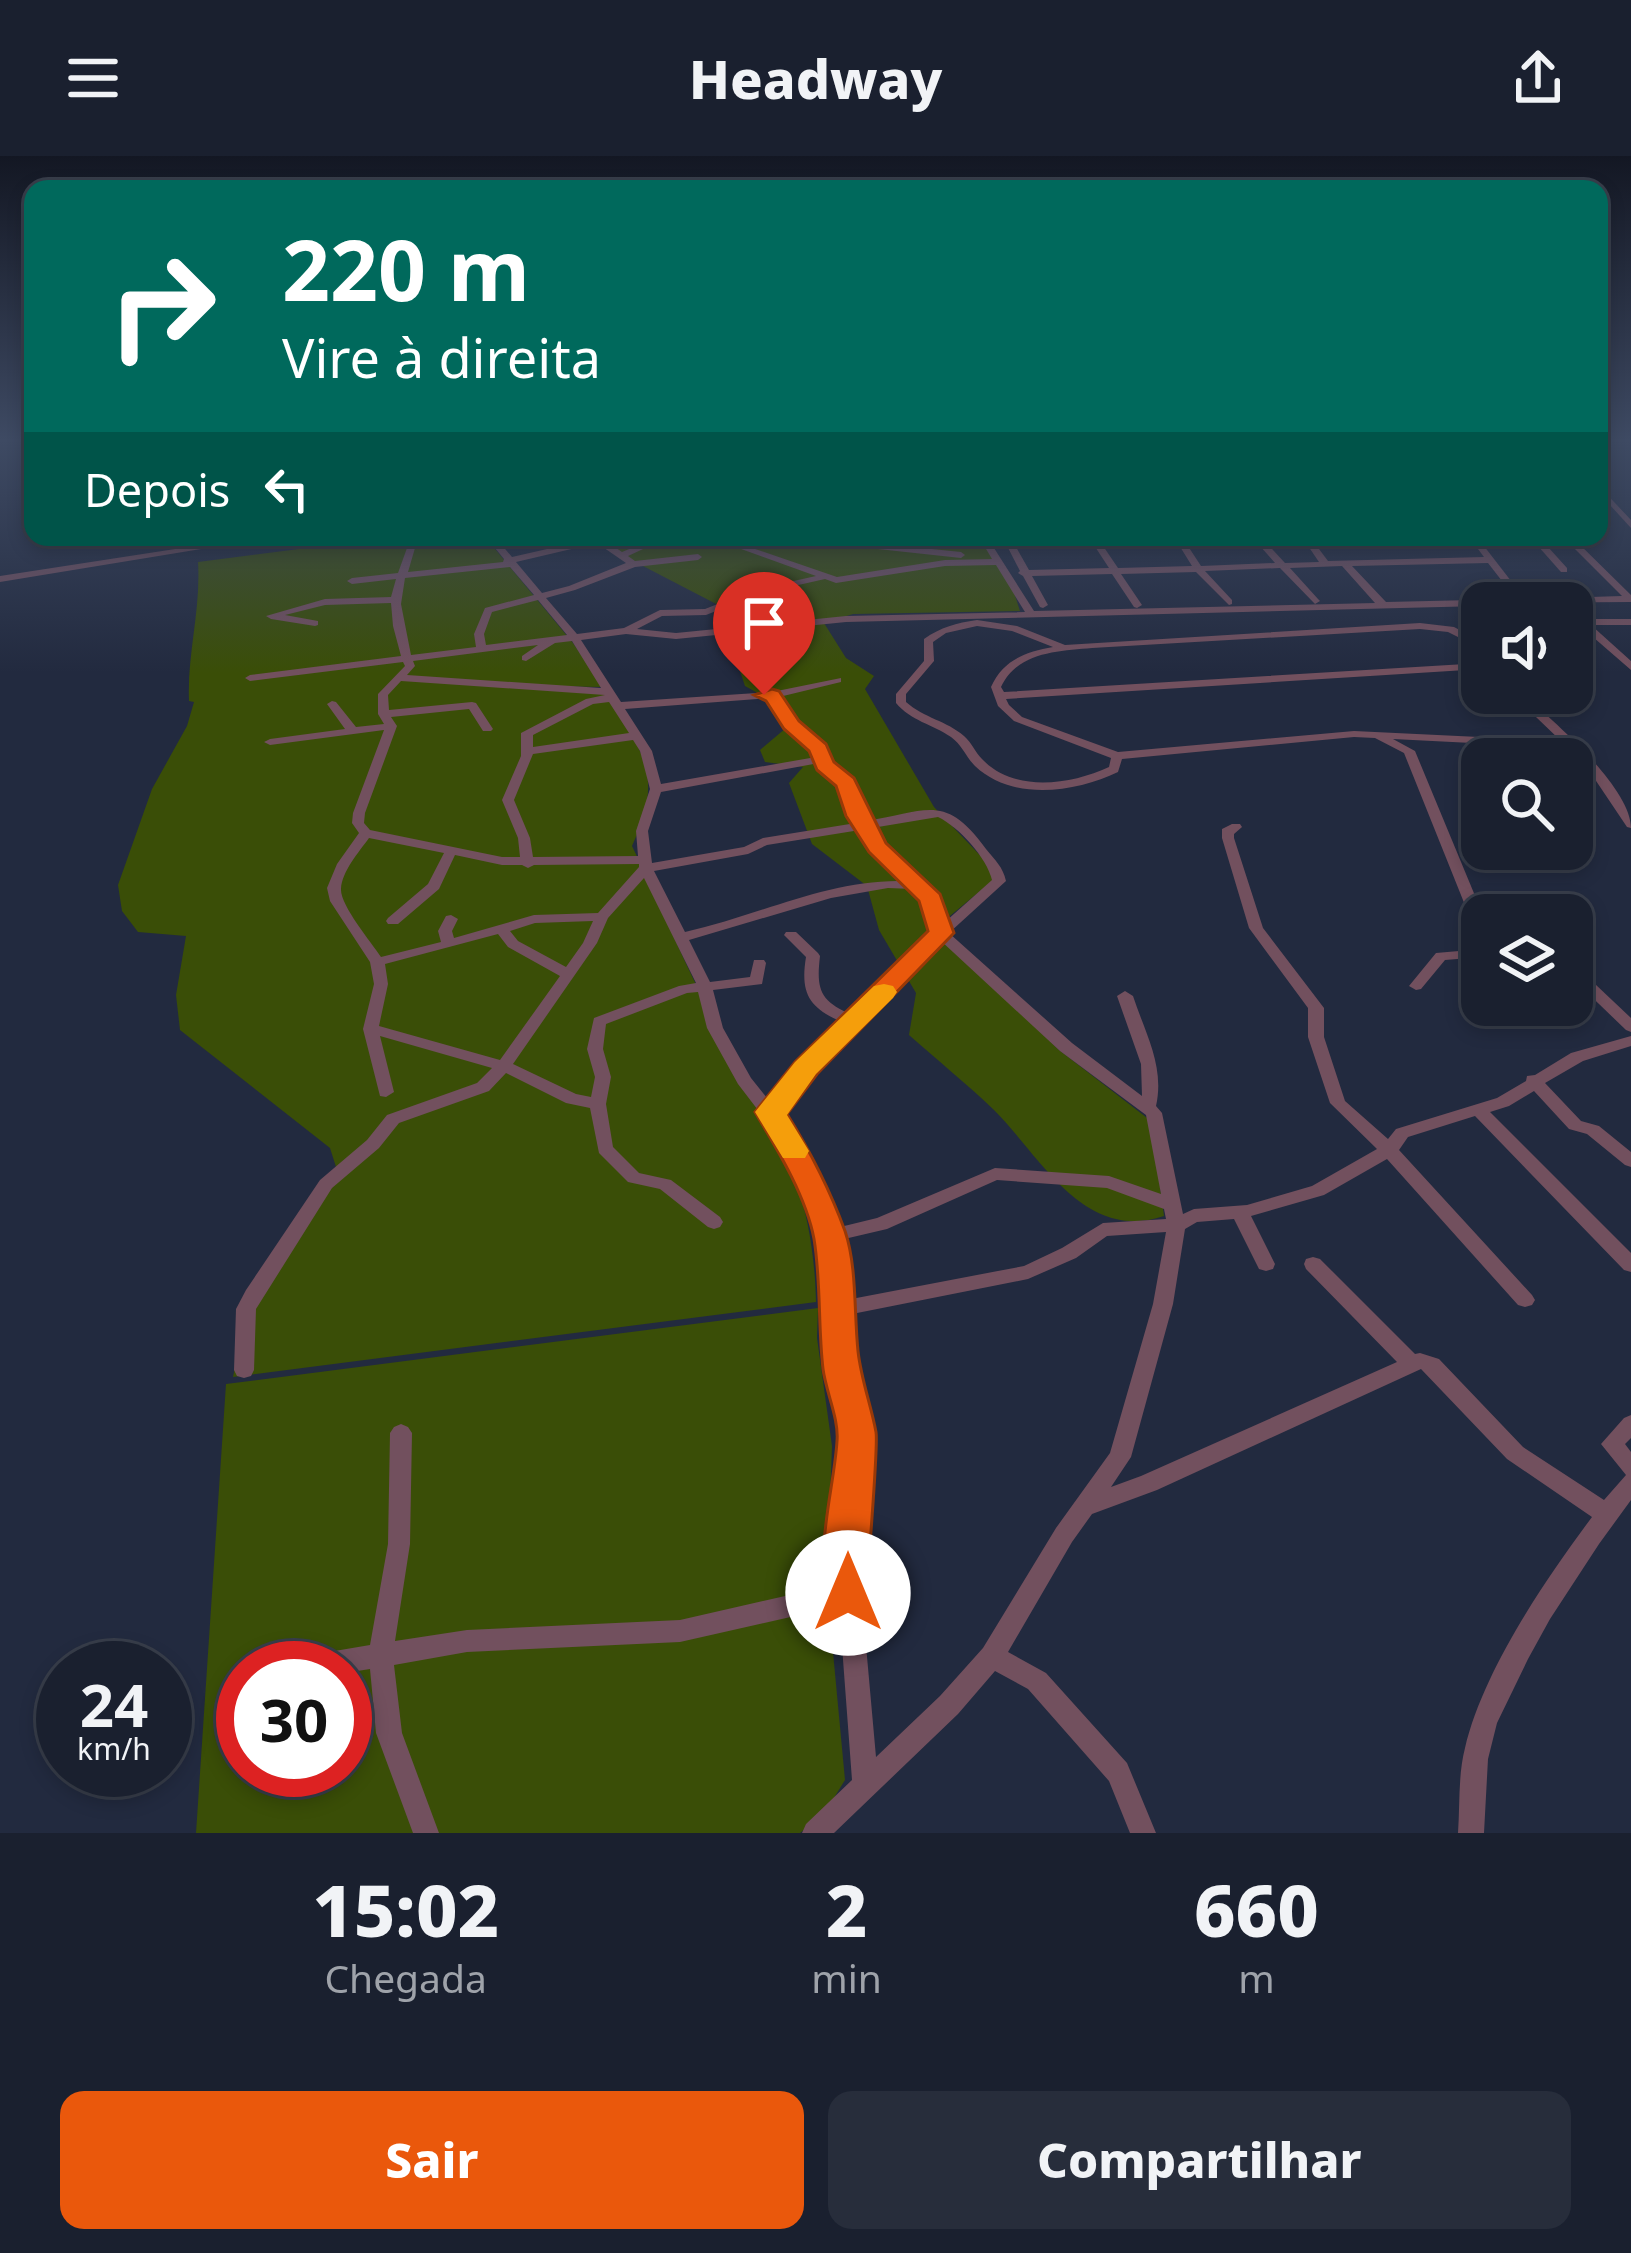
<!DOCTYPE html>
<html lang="pt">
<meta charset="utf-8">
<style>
body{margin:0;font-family:"Noto Sans",sans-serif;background:#272d3b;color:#f1f3f6;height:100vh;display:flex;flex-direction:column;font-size:45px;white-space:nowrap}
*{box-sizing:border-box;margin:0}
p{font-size:39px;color:#9fa3aa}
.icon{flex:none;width:66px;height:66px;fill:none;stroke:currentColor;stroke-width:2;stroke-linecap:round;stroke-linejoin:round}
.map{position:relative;height:1677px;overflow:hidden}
.details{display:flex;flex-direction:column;background:#1a202f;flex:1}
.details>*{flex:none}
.banner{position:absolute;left:24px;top:24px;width:1584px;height:366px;border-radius:24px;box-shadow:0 6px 18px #0003,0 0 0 3px #383e4b;background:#00695c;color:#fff;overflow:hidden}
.tools{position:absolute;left:1461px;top:426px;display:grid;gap:24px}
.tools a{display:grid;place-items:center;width:132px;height:132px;border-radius:24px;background:#1a202f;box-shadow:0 6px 18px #0003,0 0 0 3px #383e4b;font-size:60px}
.speed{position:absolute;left:36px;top:1485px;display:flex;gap:24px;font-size:60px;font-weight:700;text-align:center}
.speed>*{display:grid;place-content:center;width:156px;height:156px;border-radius:50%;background:#1a202f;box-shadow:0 6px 18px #0003,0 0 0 3px #383e4b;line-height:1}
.speed small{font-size:30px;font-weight:400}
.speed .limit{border:18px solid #d22;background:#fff;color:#111}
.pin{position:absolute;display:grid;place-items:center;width:102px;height:102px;color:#fff;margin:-123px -51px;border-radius:50% 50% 50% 0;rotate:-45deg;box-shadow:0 0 12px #0007}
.pin .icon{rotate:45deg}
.me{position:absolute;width:132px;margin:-66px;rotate:0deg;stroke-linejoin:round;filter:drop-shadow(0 0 9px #0008)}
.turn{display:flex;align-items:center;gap:42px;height:252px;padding:0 60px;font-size:54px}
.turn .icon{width:156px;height:156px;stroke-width:2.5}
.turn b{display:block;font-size:84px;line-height:102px}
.then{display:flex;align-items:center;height:114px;padding:0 60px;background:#0003;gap:24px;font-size:45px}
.eta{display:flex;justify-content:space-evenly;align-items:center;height:204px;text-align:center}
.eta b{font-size:72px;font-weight:800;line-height:84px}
.action{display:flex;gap:24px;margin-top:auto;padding:24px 60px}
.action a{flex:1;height:138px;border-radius:24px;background:#ea580c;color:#fff;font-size:48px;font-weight:800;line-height:138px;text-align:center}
.action a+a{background:#272d3b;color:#f1f3f6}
header{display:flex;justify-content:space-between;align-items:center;height:156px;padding:0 60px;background:#1a202f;font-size:54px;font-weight:800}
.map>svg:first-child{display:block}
.green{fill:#3a4e07;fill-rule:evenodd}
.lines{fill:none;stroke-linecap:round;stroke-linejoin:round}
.street{fill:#72505e;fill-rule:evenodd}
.route{fill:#ea580c;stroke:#983908;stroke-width:3}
.slow{fill:#f59e0b}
</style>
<header><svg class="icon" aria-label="menu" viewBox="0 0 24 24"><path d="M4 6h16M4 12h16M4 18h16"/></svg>Headway<svg class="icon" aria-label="share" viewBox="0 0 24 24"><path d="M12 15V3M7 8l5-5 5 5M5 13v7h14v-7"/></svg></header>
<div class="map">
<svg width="1631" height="1677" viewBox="0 0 1631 1677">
<rect width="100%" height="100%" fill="#222a3f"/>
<!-- green -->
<g class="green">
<path d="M 393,381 L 485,381 L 573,487 L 603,531 L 479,529 L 606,537 C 643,597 665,619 632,690 C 658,742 679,797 706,848 C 765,957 813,1015 816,1146 L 233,1221 L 243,1171 L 336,1011 L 330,992 L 180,874 L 176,839 L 186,780 L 138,776 L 122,755 L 118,729 L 152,633 L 187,570 L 194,546 L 189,545 C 187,498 201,454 198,406 Z"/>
<path d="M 587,381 L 980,381 L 1012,430 L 1020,455 L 853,458 L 824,467 L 846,502 L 874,520 L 865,533 L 934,651 L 993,713 L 996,722 L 934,773 L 1059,894 L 1151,965 L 1164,1060 C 1084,1087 1041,1001 994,954 C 967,928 937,904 909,879 L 916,837 L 879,774 L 867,730 L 812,688 L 789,627 L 803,611 L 765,606 L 760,594 L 786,572 L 772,545 L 745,530 L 739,512 L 754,485 L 749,465 Z"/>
<path d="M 818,1152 L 817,1182 L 832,1290 L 827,1432 L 845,1624 L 824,1658 L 800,1677 L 196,1677 L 226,1228 ZM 243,1512 L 345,1512 L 345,1614 L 243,1614 Z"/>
</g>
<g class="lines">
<!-- street -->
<g class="street">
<path d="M 1599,330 L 1631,364 L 1631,372 L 1599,337 Z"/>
<path d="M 253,381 L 274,381 L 0,426 L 0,420 Z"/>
<path d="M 423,381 L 448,381 L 425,386 L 421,383 Z"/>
<path d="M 486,381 L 495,381 L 512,401 L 591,383 L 590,381 L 600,381 L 622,396 L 658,381 L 669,381 L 628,400 L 635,405 L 698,398 L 702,401 L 698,404 L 635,411 L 575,434 L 546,442 L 577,478 L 624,472 L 660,454 L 705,453 L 753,434 L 816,420 L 708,381 L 720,381 L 837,421 L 945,404 L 992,403 L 979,381 L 987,381 L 1034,455 L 1375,447 L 1342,410 L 1290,412 L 1318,443 L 1320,445 L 1315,448 L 1280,412 L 1205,415 L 1232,444 L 1232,448 L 1229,449 L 1196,416 L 1121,418 L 1142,449 L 1137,452 L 1134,451 L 1112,418 L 1032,420 L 1048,449 L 1043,452 L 1040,451 L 1023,420 L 1018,417 L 1020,415 L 1004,384 L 1005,382 L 1011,382 L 1029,414 L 1109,412 L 1090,383 L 1092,381 L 1097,381 L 1118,412 L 1192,410 L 1174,381 L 1182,381 L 1201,410 L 1275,407 L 1252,381 L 1261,381 L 1285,407 L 1319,406 L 1302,381 L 1310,381 L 1328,405 L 1484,401 L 1469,381 L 1477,381 L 1525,443 L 1622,440 L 1563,381 L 1572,381 L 1631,439 L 1631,446 L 1482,447 L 1482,450 L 846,466 L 676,483 L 626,478 L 581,484 L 621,546 L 772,536 L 841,522 L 841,526 L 779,541 L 795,567 L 823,590 L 830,607 L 851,624 L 867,665 C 928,655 945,637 986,693 C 995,704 1003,711 1006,725 L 949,777 L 1072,887 L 1142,940 L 1141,908 L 1117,840 L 1125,835 L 1133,840 C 1145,877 1165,910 1156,950 L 1162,957 L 1183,1058 L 1194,1053 L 1247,1049 L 1312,1030 L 1377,993 L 1330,947 L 1308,881 L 1308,852 L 1249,772 L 1222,682 L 1222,673 L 1232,668 L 1240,668 L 1242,671 L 1234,678 L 1234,682 L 1263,772 L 1324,852 L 1324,881 L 1345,945 L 1388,983 L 1396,973 L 1497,942 L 1526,925 L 1527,920 L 1535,919 L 1571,897 L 1631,880 L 1631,890 L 1583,905 L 1545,927 L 1581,965 L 1599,970 L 1631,996 L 1631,1011 L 1625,1009 L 1587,978 L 1569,973 L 1534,935 L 1509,950 L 1490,956 L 1631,1097 L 1631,1116 L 1624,1114 L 1475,960 L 1408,981 L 1399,994 L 1532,1139 L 1535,1144 L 1532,1149 L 1525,1151 L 1518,1149 L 1387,1003 L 1324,1039 L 1251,1060 L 1275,1108 L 1273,1113 L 1266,1115 L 1259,1113 L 1234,1063 L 1197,1066 L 1185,1073 L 1173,1148 L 1131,1301 L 1111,1331 L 1141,1320 L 1397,1206 L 1306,1113 L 1304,1108 L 1306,1103 L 1313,1101 L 1320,1103 L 1415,1198 L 1420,1197 L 1439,1203 L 1523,1291 L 1604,1344 L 1626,1319 L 1601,1288 L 1624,1262 L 1631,1259 L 1631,1282 L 1625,1288 L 1631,1296 L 1631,1344 L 1599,1388 L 1550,1463 L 1528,1503 L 1497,1567 L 1488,1603 L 1484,1677 L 1458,1677 C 1460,1649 1458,1619 1465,1592 C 1483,1515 1545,1424 1592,1361 L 1507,1303 L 1421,1213 L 1157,1334 L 1092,1358 L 1072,1386 L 1008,1496 L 1046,1517 L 1127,1607 L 1156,1677 L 1130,1677 L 1109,1625 L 1028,1533 L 995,1515 L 958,1558 L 834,1677 L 802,1677 L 806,1668 L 852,1624 L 839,1450 L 680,1486 L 467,1496 L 394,1509 L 402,1577 L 439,1677 L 413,1677 L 376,1577 L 370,1513 L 345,1517 L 345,1512 L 293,1512 L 296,1504 L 305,1500 L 370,1489 L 388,1388 L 390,1277 L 394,1271 L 401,1268 L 408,1271 L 412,1277 L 410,1388 L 395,1485 L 467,1474 L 680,1464 L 838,1428 L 835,1389 L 846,1278 L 836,1245 L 828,1160 L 824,1154 L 827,1149 L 821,1080 L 774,975 L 738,928 L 707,872 L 698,836 L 687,837 L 606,868 L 603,893 L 611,921 L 606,948 L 613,991 L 639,1017 L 671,1024 L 720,1061 L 723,1066 L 720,1071 L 714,1073 L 708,1071 L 660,1033 L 628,1026 L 599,997 L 590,952 L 566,947 L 506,917 L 489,935 L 399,967 L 379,992 L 332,1032 L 256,1153 L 254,1214 L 251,1220 L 244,1222 L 237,1220 L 234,1214 L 236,1153 L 246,1134 L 320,1024 L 367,984 L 387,959 L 477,927 L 492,912 L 380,880 L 394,936 L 386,941 L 380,940 L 363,873 L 374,828 L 370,806 L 330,745 L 327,732 L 337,708 L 359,677 L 352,667 L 353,657 L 384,574 L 270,589 L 264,586 L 270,583 L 345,573 L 327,548 L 332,545 L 336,546 L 356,571 L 384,568 L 378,558 L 378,538 L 405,510 L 403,506 L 250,525 L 245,522 L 250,519 L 401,500 L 393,470 L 391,447 L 325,449 L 285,459 L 318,465 L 318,469 L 315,470 L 271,463 L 266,460 L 325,443 L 391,441 L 396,423 L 352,428 L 347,425 L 352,422 L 398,417 L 407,392 L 411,389 L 415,392 L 408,416 L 503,406 L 504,403 ZM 597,387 L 626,407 L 569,430 L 542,437 L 516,406 ZM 1488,407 L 1516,443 L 1386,446 L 1352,410 ZM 996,409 L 1025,456 L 846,460 L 676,477 L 637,473 L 662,460 L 706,459 L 759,438 L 825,423 L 836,427 L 945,410 ZM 510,411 L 534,439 L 485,452 L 474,478 L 476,491 L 411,499 L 401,448 L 405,422 ZM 538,444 L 567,479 L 486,489 L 484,478 L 492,456 ZM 572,485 L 601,532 L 407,519 L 415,510 L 413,505 L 538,489 L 522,500 L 522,504 L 526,505 L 555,487 ZM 401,525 L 605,539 L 586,543 L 521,577 L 521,600 L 502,644 L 518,682 L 520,701 L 502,701 L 370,674 L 364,667 L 365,657 L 397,570 L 391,561 L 469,553 L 483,575 L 491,575 L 493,573 L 476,547 L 472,546 L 389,554 L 388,539 ZM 769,542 L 787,571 L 814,593 L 816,601 L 661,628 L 652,595 L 625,553 ZM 609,546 L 629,577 L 533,591 L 533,579 L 593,548 ZM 633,584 L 640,595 L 650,633 L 636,675 L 638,700 L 533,701 L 530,682 L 514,644 L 533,598 ZM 819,607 L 841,629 L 856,667 L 763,682 L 744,691 L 652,707 L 648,675 L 661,636 ZM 938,661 C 959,671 987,702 992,724 L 945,766 L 936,740 L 882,689 L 872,672 ZM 860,674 L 872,694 L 904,725 C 828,723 758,760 685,776 L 654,715 L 748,698 L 767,689 ZM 369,682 L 444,697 L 428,728 L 388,762 L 386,765 L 388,768 L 398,768 L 439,733 L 455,699 L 502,709 L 522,709 L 528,712 L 534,709 L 639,708 L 639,711 L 598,757 L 534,759 L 454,782 L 452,775 L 458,763 L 451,759 L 446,760 L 438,775 L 441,786 L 381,801 C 371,786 340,749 341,733 C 342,715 359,696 369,682 ZM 644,722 L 696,827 L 679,830 L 594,862 L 587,893 L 595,921 L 591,941 L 576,938 L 513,908 L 597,787 L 608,762 ZM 888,732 L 913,733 L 925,744 L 933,775 L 904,810 L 852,859 C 820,845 816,834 820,800 L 818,797 L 796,776 L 786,776 L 784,779 L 806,801 C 800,838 809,852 844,867 L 800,908 L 781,938 L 771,947 L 751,922 L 723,872 L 713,834 L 762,828 L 766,807 L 764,804 L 754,804 L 750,821 L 710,826 L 689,784 L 831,742 ZM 593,765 L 583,787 L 566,811 L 518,785 L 510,775 L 535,767 ZM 498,778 L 508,791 L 560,820 L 500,904 L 379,870 L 388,828 L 385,808 ZM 940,784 L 1060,895 L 1146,959 L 1161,1038 L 1109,1020 L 995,1012 L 877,1062 L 836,1072 L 790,973 L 779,957 L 793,946 L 812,915 L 914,816 ZM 997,1024 L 1107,1032 L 1164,1053 L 1166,1063 L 1103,1067 L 1062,1092 L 1024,1110 L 846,1144 L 840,1084 L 887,1073 ZM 1166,1076 L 1153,1148 L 1110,1297 L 1056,1372 L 983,1492 L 940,1540 L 876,1601 L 857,1389 L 868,1278 L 856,1245 L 847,1159 L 1028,1123 L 1076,1102 L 1107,1080 Z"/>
<path d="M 1530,381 L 1539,381 L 1567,412 L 1567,416 L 1561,416 Z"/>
<path d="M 844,384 L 961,396 L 965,399 L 961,402 L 841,389 L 841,385 Z"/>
<path d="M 1572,454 L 1584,463 L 1631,463 L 1631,469 L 1591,469 L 1631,505 L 1631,514 L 1578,468 L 1572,462 Z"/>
<path d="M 977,464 L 1017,470 L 1065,489 L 1420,467 L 1454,471 L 1482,486 L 1482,493 L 1448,476 L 1420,473 L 1092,492 C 1058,495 1017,496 1001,531 L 1004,536 L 1482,507 L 1482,513 L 1006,543 L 1009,549 L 1022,561 L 1118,596 L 1354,575 L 1561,585 L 1511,537 L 1522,537 C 1552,564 1631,631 1631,672 L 1627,671 L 1582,604 L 1569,592 L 1393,583 L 1415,595 L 1483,759 L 1482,778 L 1475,774 L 1404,597 L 1375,582 L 1354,581 L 1122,603 L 1118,616 C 1076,636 1013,646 975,610 C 966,601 962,589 951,581 C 932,568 911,565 896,547 L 896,538 L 924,505 L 924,483 C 941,471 956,467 977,464 ZM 977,470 L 1012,475 L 1053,491 C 1025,496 1003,504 991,531 L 998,550 L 1014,565 L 1111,602 L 1109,611 C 1070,629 1014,637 982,603 C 975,596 972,587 964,580 C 947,565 924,562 906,546 L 906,538 L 934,505 L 933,486 L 946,477 Z"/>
<path d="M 1482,793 L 1482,801 L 1445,804 L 1421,833 L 1416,834 L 1409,830 L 1436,797 Z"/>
<path d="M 1572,810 L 1577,811 L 1631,862 L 1631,876 L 1626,874 L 1572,822 Z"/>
</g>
</g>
<!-- sky -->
<linearGradient id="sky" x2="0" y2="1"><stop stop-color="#131723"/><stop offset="0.55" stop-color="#3e4a63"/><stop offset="1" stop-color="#3e4a63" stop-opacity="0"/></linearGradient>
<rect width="1631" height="517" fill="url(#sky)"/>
<!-- route -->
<path class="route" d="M 772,533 L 779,535 L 799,565 L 826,588 L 834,606 L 854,622 L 886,687 L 940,738 L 954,777 L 817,918 L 787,958 C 810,995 830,1034 845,1075 C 857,1110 854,1157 858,1195 C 861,1223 871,1249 876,1276 C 878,1288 867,1443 863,1451 L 848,1457 L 833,1451 C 811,1403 834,1336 837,1285 C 839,1263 826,1236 823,1213 C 818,1170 821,1125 814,1083 C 806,1040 777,993 755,956 L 795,906 L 928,775 L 919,745 L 869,696 L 846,660 L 836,630 L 817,614 L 809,595 L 784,573 L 766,545 L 754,539 Z"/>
<!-- slow -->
<path class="slow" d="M 884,828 L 893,830 L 897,836 L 893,842 L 816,918 L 787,959 L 809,995 L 805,1002 L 783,1002 L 755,956 L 795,906 L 874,830 Z"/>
</svg>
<div class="tools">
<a><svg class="icon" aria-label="sound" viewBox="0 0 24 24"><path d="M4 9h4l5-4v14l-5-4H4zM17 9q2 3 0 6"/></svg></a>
<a><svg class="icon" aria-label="search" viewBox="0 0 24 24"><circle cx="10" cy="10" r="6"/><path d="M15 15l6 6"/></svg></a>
<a><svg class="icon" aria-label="layers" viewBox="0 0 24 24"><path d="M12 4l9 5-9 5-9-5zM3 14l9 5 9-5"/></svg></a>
</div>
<div class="speed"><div>24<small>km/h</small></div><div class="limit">30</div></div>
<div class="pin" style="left:764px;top:539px;background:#d93025"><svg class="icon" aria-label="arrive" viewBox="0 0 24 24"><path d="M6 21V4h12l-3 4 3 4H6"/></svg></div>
<svg class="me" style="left:848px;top:1437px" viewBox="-20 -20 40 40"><circle r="19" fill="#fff"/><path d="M0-13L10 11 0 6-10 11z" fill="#ea580c"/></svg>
<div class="banner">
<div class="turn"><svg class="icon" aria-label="right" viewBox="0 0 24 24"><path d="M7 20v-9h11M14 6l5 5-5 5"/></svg><div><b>220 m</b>Vire à direita</div></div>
<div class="then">Depois<svg class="icon" aria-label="left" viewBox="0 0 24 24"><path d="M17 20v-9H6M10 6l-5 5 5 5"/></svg></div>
</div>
</div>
<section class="details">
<div class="eta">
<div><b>15:02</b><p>Chegada</p></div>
<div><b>2</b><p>min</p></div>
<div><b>660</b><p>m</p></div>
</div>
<div class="action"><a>Sair</a><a>Compartilhar</a></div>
</section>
